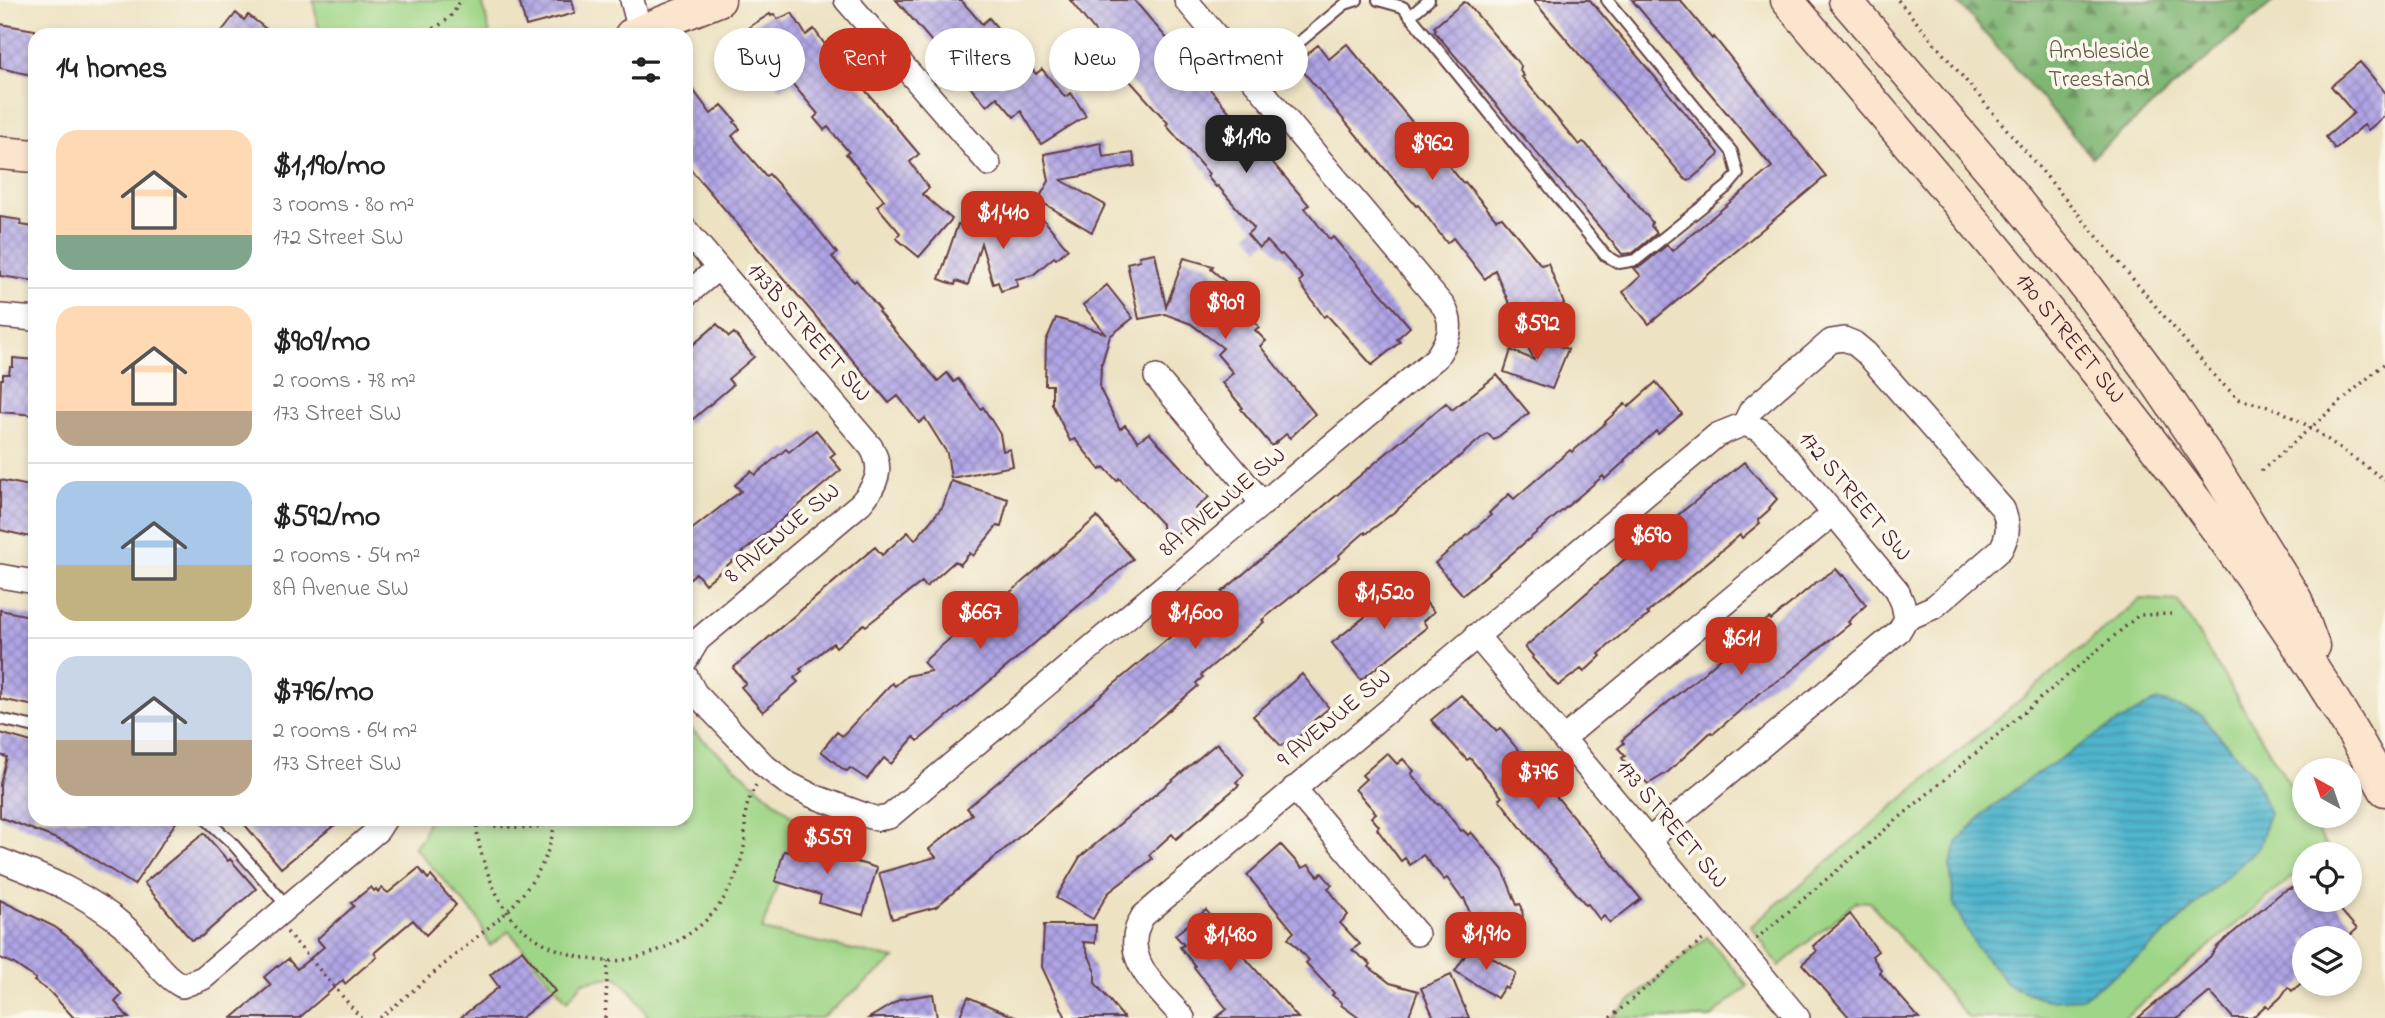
<!DOCTYPE html>
<html lang="en">
<head>
<meta charset="utf-8">
<style>
	body { margin:0; font-family:"Indie Flower",sans-serif; background:#f2f2f2; color:#222; height:100vh; display:flex; flex-direction:column; font-size:26px; white-space:nowrap }
	* { box-sizing:border-box; margin:0 }
	p { font-size:23px; color:#767676 }
	.icon { flex:none; width:38px; height:38px; fill:none; stroke:currentColor; stroke-width:2; stroke-linecap:round; stroke-linejoin:round }
	.map { position:relative; flex:1; overflow:hidden }
	.drawer { position:absolute; left:28px; top:28px; width:665px; height:798px; display:flex; flex-direction:column; background:#fff; border-radius:21px; box-shadow:0 4px 10px #0003 }
	.drawer>* { flex:none }
	.hud { position:absolute; left:714px; top:28px; width:665px; height:63px; display:flex; gap:14px }
	.needle { width:46px; rotate:320deg }
	.tools { position:absolute; left:2292px; top:758px; display:grid; gap:14px }
	.tools a { display:grid; place-items:center; width:70px; height:70px; border-radius:50%; background:#fff; box-shadow:0 4px 10px #0003; font-size:35px }
	.price { position:absolute; translate:-50% -60px; padding:0 16px; border-radius:14px; background:#c8321e; color:#fff; font-size:23px; line-height:46px; filter:drop-shadow(0 2px 4px #0008) }
	.price::after { content:''; position:absolute; left:50%; top:42px; width:21px; height:16px; margin-left:-10px; background:inherit; clip-path:polygon(0 0,100% 0,50% 100%) }
	.price.on { background:#222; color:#fff }
	ul { padding:0; list-style:none }
	li { display:flex; align-items:center; gap:21px; height:175px; padding:0 28px }
	li+li { border-top:2px solid #e0e0e0 }
	li span { display:grid; place-items:center; flex:none; width:196px; height:140px; border-radius:21px; color:#555 }
	li>.icon { margin-inline-start:auto }
	span .icon { width:84px; height:84px; fill:#fffc; stroke-width:1 }
	li b { font-size:30px }
	h2 { display:flex; justify-content:space-between; align-items:center; height:84px; padding:0 28px; font-size:30px }
	.pill { padding:0 24px; border-radius:32px; background:#fff; box-shadow:0 4px 10px #0003; font-size:24px; line-height:63px }
	.pill.on { background:#c8321e; color:#fff }
	.map>svg:first-child { display:block }
	.green { fill:#9fd586; stroke:#747a58; stroke-width:2 }
	.forest { fill:url(#forest-firs); stroke:#646a4f; stroke-width:2 }
	.water { fill:url(#water-rules); stroke:#4c6a7c; stroke-width:2 }
	.building { fill:url(#building-cross-hatch) }
	.lines { fill:none; stroke-linecap:round; stroke-linejoin:round }
	.lane-casing { stroke:#623c42; stroke-width:14 }
	.street-casing { stroke:#623c42; stroke-width:26 }
	.secondary-casing { stroke:#623c42; stroke-width:35 }
	.path { stroke:#623c42; stroke-width:3.5; stroke-dasharray:2 5; stroke-linecap:butt }
	.lane { stroke:#fff; stroke-width:10 }
	.street { stroke:#fff; stroke-width:23 }
	.secondary { stroke:#fce5cf; stroke-width:32 }
	.labels { text-anchor:middle; dominant-baseline:central; stroke-width:7; stroke-linejoin:round; paint-order:stroke }
	.park-label { font-size:24px; fill:#645646; stroke:#fbf7ec }
	.street-label { font-size:24px; fill:#4a1f2b; stroke:#fbf7ec }
</style>
</head>
<body>
<div class="map">
<svg width="2385" height="1018" viewBox="0 0 2385 1018">
	<defs>
		<pattern id="forest-firs" width="22" height="20" patternUnits="userSpaceOnUse" patternTransform="scale(1.75)"><rect width="22" height="20" fill="#7fb673"/><path d="M5 1l3.5 6h-7zM16 11l3.5 6h-7z" fill="#6a935f"/></pattern>
		<pattern id="water-rules" width="6" height="5" patternUnits="userSpaceOnUse" patternTransform="scale(1.75)"><rect width="6" height="5" fill="#4fb5cd"/><path d="M0 2.5h6" fill="none" stroke="#4493a7"/></pattern>
		<pattern id="building-cross-hatch" width="8" height="8" patternUnits="userSpaceOnUse" patternTransform="scale(1.75)"><rect width="8" height="8" fill="#afa4e5"/><path d="M0 0l8 8M0 8l8-8" fill="none" stroke="#9085ba"/></pattern>
	</defs>
	<rect width="100%" height="100%" fill="#fbf7ec"/>
	<filter id="ink" filterUnits="userSpaceOnUse"><feTurbulence type="fractalNoise" baseFrequency=".0143" numOctaves="2"/><feDisplacementMap in="SourceGraphic" scale="14" xChannelSelector="R" yChannelSelector="G"/><feConvolveMatrix kernelMatrix="1 2 1 2 8 2 1 2 1" color-interpolation-filters="sRGB"/></filter>
	<filter id="wash" filterUnits="userSpaceOnUse"><feTurbulence type="fractalNoise" baseFrequency=".00686" numOctaves="4" result="noise"/><feDisplacementMap in="SourceGraphic" scale="28" xChannelSelector="R" yChannelSelector="G"/><feGaussianBlur stdDeviation="1.57" result="paint"/><feColorMatrix in="noise" values="0 0 0 0 0 0 0 0 0 0 0 0 0 0 0 0 0 1.4 0 .05"/><feComposite in="paint" operator="in"/></filter>
	<g filter="url(#wash)">
		<rect width="100%" height="100%" fill="#ede2c2"/>
		<path class="green" d="M313,0H482L490,35H320Z
			M2140,599L2178,601L2305,810V816H2308L2327,847L2319,854H2305V866L2124,1018H1968L1870,902L1857,901L1779,966L1751,926Z
			M686,725L798,821L762,930L895,959L821,1018H649L633,993L616,976L583,982L567,1001L509,931L490,946L477,917L414,847L423,836L428,819H686Z
			M1707,937L1748,986L1710,1018H1610Z"/>
		<path class="forest" d="M1956,0H2275L2092,157Z"/>
		<path class="water" d="M2158,700L2200,714L2253,774L2269,813L2259,847L2143,954L2082,998L2047,1000L2010,986L1976,947L1954,905L1950,865L1957,843L1983,814L2030,778L2101,732Z"/>
		<g id="blocks">
			<path class="building" d="M519,0H572L575,13L526,26Z
				M896,0H961L982,24L989,18L1036,74L1042,69L1065,97L1071,93L1086,116L1041,144L1021,111L1014,117L997,97L987,106Z
				M1070,0H1134L1309,205L1305,208L1330,240L1333,237L1410,327L1397,339L1400,342L1372,365L1327,315L1324,317L1299,282L1303,278L1282,254L1280,255L1267,241L1259,248L1247,234L1254,228L1218,186L1216,187L1207,176L1209,174L1166,125L1168,123L1111,60L1115,57Z
				M1533,0H1590L1719,153L1718,156L1689,181L1685,179Z
				M1632,0H1680L1712,39L1714,37L1826,176L1649,324L1623,292L1641,276L1634,268L1641,266L1667,245L1672,251L1772,167Z
				M1464,2L1467,3L1521,66L1520,71L1524,76L1522,77L1579,145L1583,142L1586,144L1652,222L1651,226L1657,233L1633,253L1622,254L1434,31L1436,29L1434,27Z
				M236,13L244,20L248,15L274,35H219Z
				M792,13L806,35L814,29L837,62L839,59L919,154L910,162L929,188L922,194L952,219L919,257L896,238L900,233L877,206L884,200L846,154L849,152L828,127L824,130L814,118L818,114L791,82L780,89L750,43L757,39L749,27L770,14L771,16L774,14L778,19Z
				M0,24L35,30V76L0,68Z
				M1347,44L1463,183L1465,182L1496,219L1502,217L1541,265L1548,263L1564,304L1518,325L1495,270L1485,279L1453,238L1447,243L1418,205L1416,206L1296,63L1318,45L1329,59Z
				M2360,62L2385,92V116L2368,130L2364,125L2335,149L2326,137L2354,113L2331,86Z
				M686,80L711,114L722,105L736,121L734,122L740,129L732,136L766,176L769,174L814,224L837,253L832,257L854,282L856,280L880,310L878,312L938,381L947,373L954,382L958,379L981,409L983,407L1000,434L1003,451L1010,449L1013,466L951,478L947,453L925,418L919,423L898,396L889,403L739,226L686,164Z
				M1101,143L1103,157L1133,153L1135,166L1061,180L1105,205L1092,232L1038,200L1049,181L1044,154Z
				M1034,208L1068,249L1056,259L1054,257L1033,275L1016,279L1018,286L1001,291L998,282L993,284L981,243L968,285L956,281L955,285L939,279L958,224L985,233L1014,225Z
				M0,217L21,220L20,225L35,227V281L0,276Z
				M1155,253L1166,307L1184,258L1213,266L1211,269L1248,301L1243,307L1259,327L1255,330L1266,341L1260,346L1315,414L1290,438L1286,434L1272,446L1241,409L1243,408L1222,383L1233,373L1217,354L1223,348L1191,324L1165,314L1139,319L1127,263L1140,260L1139,256Z
				M1107,285L1133,318L1110,336L1101,366L1100,389L1120,429L1125,425L1138,441L1149,433L1209,497L1195,509L1200,514L1174,537L1170,533H1162V524L1119,478L1117,481L1104,467L1100,470L1075,439L1070,441L1052,404V385H1045L1046,341L1056,318L1105,333L1083,305Z
				M717,324L729,337L734,333L754,357L728,379L733,385L686,425V351Z
				M1521,332L1568,349L1552,389L1504,372L1511,350L1534,360Z
				M13,358L35,360V415L0,412L1,379H3V374H9L10,367H13Z
				M1497,375L1529,413L1494,440L1487,433L1398,509L1366,534L1365,532L1339,555L1340,558L1262,620L1264,622L1201,675L1203,677L1196,683L1198,686L936,907L892,919L879,873L936,857L929,849L972,814L967,808L1196,615L1200,619L1226,597L1222,592L1446,403L1452,410Z
				M1656,382L1682,414L1658,434L1656,431L1624,460L1625,461L1605,479L1603,476L1463,595L1435,563L1491,515L1489,513L1509,494L1514,499L1570,450L1572,452L1606,423L1605,422L1625,404L1628,407Z
				M816,430L835,453L830,457L841,470L705,584L696,573L686,582V534L741,491L735,485L751,471L755,475L786,449L789,452Z
				M1744,462L1777,499L1769,508L1770,509L1758,520L1760,523L1742,538L1740,535L1647,613L1649,615L1622,634L1599,654L1601,656L1584,672L1581,669L1558,686L1532,658L1533,656L1525,647L1643,543Z
				M0,480L35,487V538L0,530Z
				M951,481L1008,499L1001,527L997,526L973,556L970,553L960,565L955,561L926,587L922,582L866,626L864,624L836,647L833,643L800,669L802,671L794,678L798,682L763,712L741,687L746,683L733,668L875,547L882,555L908,532L915,540L943,506Z
				M1097,517L1133,559L1015,660L918,741L914,737L891,764L884,758L867,779L850,768L847,771L844,770L821,751L837,732L842,736L892,683L895,686L907,676L931,671L923,662L993,601L995,603L1013,590Z
				M1836,569L1842,576L1843,575L1866,605L1848,622L1850,624L1782,678L1765,689L1713,734L1711,732L1668,772L1648,784L1644,780L1641,782L1622,758L1625,756L1618,748L1624,743L1622,740L1705,672L1734,646L1769,618L1771,620L1815,583Z
				M1409,582L1434,612L1423,621L1427,627L1361,680L1332,643Z
				M0,610L35,617V706L0,699Z
				M1302,674L1329,708L1302,730L1304,732L1289,745L1286,742L1281,746L1253,716Z
				M1461,695L1497,731L1500,728L1641,899L1610,923L1604,916L1600,920L1588,904L1586,905L1526,834L1499,799L1502,797L1470,758L1467,760L1431,720Z
				M0,733L35,743V819H178L134,885L72,845L0,817V784L7,757L0,755Z
				M1217,743L1244,775L1236,782L1239,785L1176,839L1172,834L1149,855L1152,859L1108,893L1093,919L1056,898L1080,857Z
				M1387,753L1397,764L1403,759L1414,771L1411,774L1438,805L1440,804L1461,831L1463,830L1468,835L1471,832L1503,870L1517,905L1520,904L1522,907L1524,936L1481,942L1464,898L1462,899L1447,878L1444,880L1423,855L1410,865L1405,858L1401,861L1377,829L1379,826L1371,817L1376,813L1355,789L1366,779L1362,775Z
				M240,819H342L281,868Z
				M204,833L228,861L230,859L256,889L202,936L191,940L144,883Z
				M798,836L830,846L827,853L877,868L863,915L819,903L821,895L775,881L784,851L789,852Z
				M1281,845L1302,868L1309,865L1318,876L1322,873L1332,885L1328,888L1348,915L1340,923L1360,944L1352,950L1371,964L1369,967L1390,983L1418,991L1408,1018H1359L1341,1005L1342,1003L1332,995L1334,993L1306,963L1309,960L1288,938L1294,932L1247,875Z
				M419,868L428,879L431,876L456,905L426,935L413,920L374,953L377,957L362,969L345,984L343,980L299,1018H232L271,985L264,977L277,966L278,967L288,959L297,969L324,947L317,939L354,906L351,903L371,887L374,891L376,889L378,892L382,888L388,893Z
				M2305,877V900H2332L2357,929L2347,938H2305V980L2292,991L2288,987L2281,997L2269,1008L2266,1005L2252,1018H2233L2210,992L2179,1018H2138L2211,956L2217,947L2229,936L2281,893L2290,888L2291,889Z
				M0,900L55,927L82,948L122,995L115,1002L129,1018H74L49,991L34,981L36,979L14,964L0,958Z
				M1206,910L1234,945L1298,1018H1216L1227,1009L1194,967L1195,966L1180,947L1184,945L1175,935Z
				M1850,914L1878,951L1872,956L1881,970L1879,972L1919,1018H1850L1802,964L1817,951L1813,946Z
				M1044,925H1096L1095,943L1083,942L1095,970V983L1124,1018H1066L1042,967Z
				M1472,945L1515,972L1516,974L1507,989L1504,987L1497,998L1455,971Z
				M522,950L555,991L521,1018H460L499,987L490,975Z
				M1451,975L1469,1018H1434L1421,988Z
				M933,994L937,1018H869L901,999Z
				M968,997L1017,1018H959Z"/>
		</g>
	</g>
	<g filter="url(#ink)">
		<use href="#blocks" fill-opacity="0" stroke="#623c42" stroke-width="2"/>
		<g class="lines">
			<g class="lane-casing">
				<path id="lane" d="M1378,0L1403,7L1605,255L1619,263L1636,260L1728,186L1738,174L1732,152L1607,0
					M1410,16L1429,0
					M1254,80L1345,4L1357,0
					M0,719L35,727
					M206,819L232,843L287,906"/>
			</g>
			<g class="street-casing">
				<path id="street" d="M632,0L640,31
					M846,0L989,164
					M686,230L871,447C884,469 877,484 861,503L698,640L686,660
					M686,295L718,268
					M0,316L35,319
					M1156,377L1263,504
					M1744,424L1751,410L1831,341L1844,339L1854,343L1866,353L2003,509C2009,525 2009,534 2001,549L1934,607L1906,619
					M1744,424L1760,430L1775,443L1897,590L1903,604L1906,619
					M0,576L35,582
					M1476,635L1798,1018
					M686,676L695,693L765,766L787,783L813,796L865,815L877,819L889,817L1436,358C1448,340 1455,327 1444,307L1186,0
					M1564,738L1834,513
					M1294,788L1417,934
					M1649,840L1899,631L1906,619
					M0,860C44,877 89,895 125,927C145,945 158,973 182,986L203,978L378,830L385,819
					M1183,1018C1158,988 1117,957 1143,916L1717,435L1744,424"/>
			</g>
			<g class="secondary-casing">
				<g id="secondary">
					<path id="s1" d="M1787,0C1921,159 2057,316 2182,482C2256,581 2327,681 2385,790"/>
					<path d="M1845,0L1996,176L2080,279L2151,374L2212,464L2296,600L2313,646"/>
					<path d="M631,35L719,0"/>
					<path d="M0,153L35,156"/>
				</g>
			</g>
			<path class="path" d="M1898,0L2217,379L2239,399L2279,410L2310,427L2385,480
				M421,35C438,26 454,20 459,0
				M2261,471L2385,363
				M477,819C476,837 481,854 487,871C494,890 504,912 519,926C541,946 578,960 607,961C643,962 689,940 712,914C728,896 740,871 744,847C746,835 744,822 746,810C748,801 752,792 756,785
				M538,819L552,822
				M404,821L477,822L492,826L531,828L554,823
				M287,932L361,1018
				M1756,939L2139,615L2171,614
				M380,1018L507,912C534,882 550,860 555,819
				M605,1018L608,961
				M1610,1018L1705,938"/>
			<use href="#lane" class="lane"/>
			<use href="#street" class="street"/>
			<use href="#secondary" class="secondary"/>
		</g>
	</g>
	<g class="labels">
		<g class="park-label">
			<text x="2099" y="52">Ambleside<tspan x="2099" dy="28">Treestand</tspan></text>
		</g>
		<g class="street-label">
			<text transform="translate(808 333) rotate(49)">173B STREET SW</text>
			<text stroke="none"><textPath href="#s1" startOffset="441">170 STREET SW</textPath></text>
			<text transform="translate(1854 497) rotate(50)">172 STREET SW</text>
			<text transform="translate(1223 503) rotate(-40)">8A AVENUE SW</text>
			<text transform="translate(783 534) rotate(-40)">8 AVENUE SW</text>
			<text transform="translate(1335 719) rotate(-40)">9 AVENUE SW</text>
			<text transform="translate(1671 825) rotate(50)">173 STREET SW</text>
		</g>
	</g>
</svg>
<div class="tools">
<a><svg class="needle" viewBox="-14 -14 28 28"><path d="M0-13l5 13h-10z" fill="#e53935"/><path d="M0 13l5-13h-10z" fill="#767676"/></svg></a>
<a><svg class="icon" aria-label="locate" viewBox="0 0 24 24"><circle cx="12" cy="12" r="6"/><path d="M12 2v4M12 18v4M2 12h4M18 12h4"/></svg></a>
<a><svg class="icon" aria-label="layers" viewBox="0 0 24 24"><path d="M12 4l9 5-9 5-9-5zM3 14l9 5 9-5"/></svg></a>
</div>
<b class="price on" style="left:1246px;top:175px">$1,190</b>
<b class="price" style="left:1432px;top:182px">$962</b>
<b class="price" style="left:1003px;top:251px">$1,410</b>
<b class="price" style="left:1225px;top:341px">$909</b>
<b class="price" style="left:1537px;top:362px">$592</b>
<b class="price" style="left:1651px;top:574px">$690</b>
<b class="price" style="left:1384px;top:631px">$1,520</b>
<b class="price" style="left:980px;top:651px">$667</b>
<b class="price" style="left:1195px;top:651px">$1,600</b>
<b class="price" style="left:1741px;top:677px">$611</b>
<b class="price" style="left:1538px;top:811px">$796</b>
<b class="price" style="left:827px;top:876px">$559</b>
<b class="price" style="left:1486px;top:972px">$1,910</b>
<b class="price" style="left:1230px;top:973px">$1,480</b>
<div class="hud">
<a class="pill">Buy</a>
<a class="pill on">Rent</a>
<a class="pill">Filters</a>
<a class="pill">New</a>
<a class="pill">Apartment</a>
</div>
<section class="drawer">
<h2>14 homes<svg class="icon" aria-label="filters" viewBox="0 0 24 24"><path d="M4 7h16M4 17h16"/><circle cx="9" cy="7" r="2"/><circle cx="15" cy="17" r="2"/></svg></h2>
<ul>
<li><span style="background:linear-gradient(#ffd9b3 75%,#7fa58c 0)"><svg class="icon" aria-label="home" viewBox="0 0 24 24"><path d="M3 11l9-7 9 7M6 9v11h12V9"/></svg></span><div><b>$1,190/mo</b><p>3 rooms · 80 m²</p><p>172 Street SW</p></div></li>
<li><span style="background:linear-gradient(#ffd9b3 75%,#b9a48a 0)"><svg class="icon" aria-label="home" viewBox="0 0 24 24"><path d="M3 11l9-7 9 7M6 9v11h12V9"/></svg></span><div><b>$909/mo</b><p>2 rooms · 78 m²</p><p>173 Street SW</p></div></li>
<li><span style="background:linear-gradient(#a9c7e8 60%,#c2b280 0)"><svg class="icon" aria-label="home" viewBox="0 0 24 24"><path d="M3 11l9-7 9 7M6 9v11h12V9"/></svg></span><div><b>$592/mo</b><p>2 rooms · 54 m²</p><p>8A Avenue SW</p></div></li>
<li><span style="background:linear-gradient(#c9d6e8 60%,#b9a48a 0)"><svg class="icon" aria-label="home" viewBox="0 0 24 24"><path d="M3 11l9-7 9 7M6 9v11h12V9"/></svg></span><div><b>$796/mo</b><p>2 rooms · 64 m²</p><p>173 Street SW</p></div></li>
</ul>
</section>
</div>
</body>
</html>
